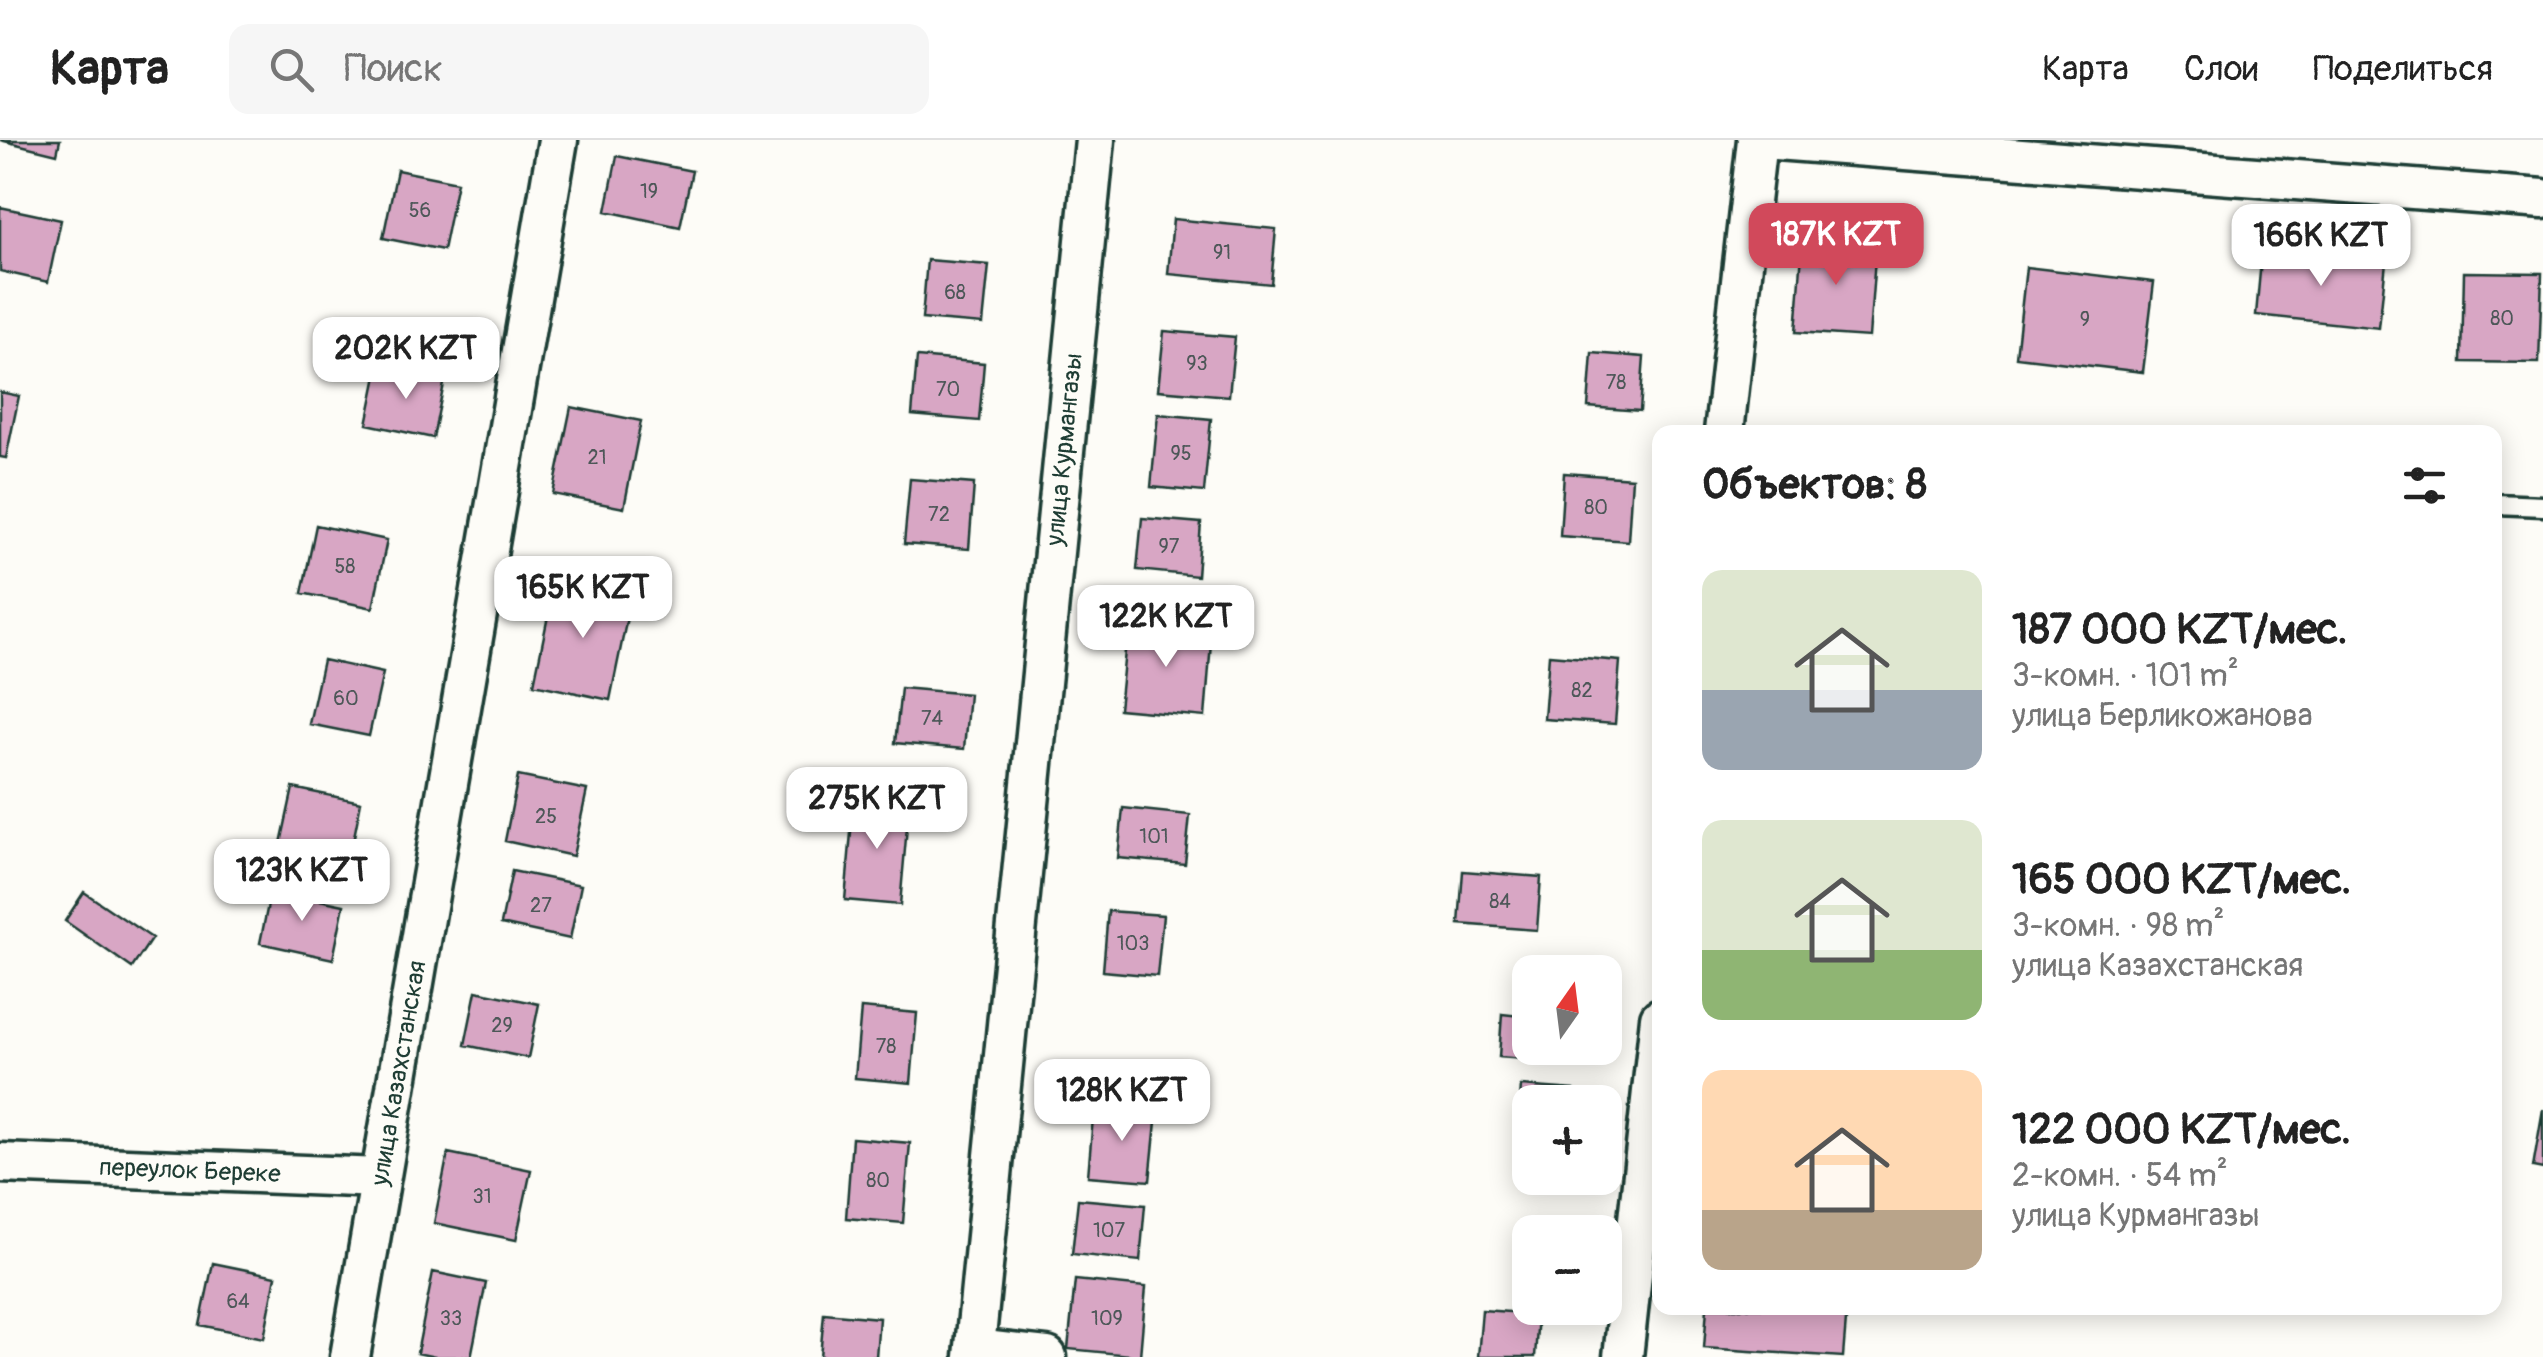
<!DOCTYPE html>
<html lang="ru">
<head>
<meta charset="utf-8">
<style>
	body { margin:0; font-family:Pangolin,sans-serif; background:#f6f6f6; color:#222; height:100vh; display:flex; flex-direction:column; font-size:38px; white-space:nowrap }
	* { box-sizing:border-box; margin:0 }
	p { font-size:32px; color:#767676 }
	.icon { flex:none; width:55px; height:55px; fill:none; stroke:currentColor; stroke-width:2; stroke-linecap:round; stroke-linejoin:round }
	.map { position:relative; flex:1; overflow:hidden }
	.drawer { position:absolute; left:1652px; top:285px; width:850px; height:890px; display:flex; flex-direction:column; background:#fff; border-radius:20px; box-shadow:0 5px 25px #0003 }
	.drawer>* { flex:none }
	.needle { width:65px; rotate:14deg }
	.tools { position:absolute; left:1512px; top:815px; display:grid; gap:20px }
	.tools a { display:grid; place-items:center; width:110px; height:110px; border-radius:20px; background:#fff; box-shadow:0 5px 25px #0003; font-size:50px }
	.price { position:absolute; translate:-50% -85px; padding:0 22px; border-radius:20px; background:#fff; color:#222; font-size:32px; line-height:65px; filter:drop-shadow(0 2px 5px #0008) }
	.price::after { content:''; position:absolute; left:50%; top:60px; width:30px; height:22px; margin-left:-15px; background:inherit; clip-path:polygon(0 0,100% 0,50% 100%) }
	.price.current { background:#d1495b; color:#fff }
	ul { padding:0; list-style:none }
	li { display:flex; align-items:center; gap:30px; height:250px; padding:0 50px }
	li span { display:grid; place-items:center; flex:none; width:280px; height:200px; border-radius:20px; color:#555 }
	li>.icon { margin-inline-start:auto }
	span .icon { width:120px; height:120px; fill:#fffc; stroke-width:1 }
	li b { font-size:42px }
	h2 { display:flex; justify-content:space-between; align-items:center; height:120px; padding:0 50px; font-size:42px }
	header { display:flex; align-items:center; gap:60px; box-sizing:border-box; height:140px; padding:0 50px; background:#fff; border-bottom:2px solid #e0e0e0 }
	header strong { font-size:48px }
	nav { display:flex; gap:55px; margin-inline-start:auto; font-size:35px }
	.search { width:700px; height:90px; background:#f6f6f6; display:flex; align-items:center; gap:25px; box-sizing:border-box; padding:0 35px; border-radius:20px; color:#767676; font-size:38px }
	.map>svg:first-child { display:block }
	.building { fill:#d8a6c4; stroke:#1f3d34; stroke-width:2.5 }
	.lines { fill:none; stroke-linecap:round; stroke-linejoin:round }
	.service-casing { stroke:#1f3d34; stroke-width:25 }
	.minor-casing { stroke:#1f3d34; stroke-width:45 }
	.service { stroke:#fdfcf7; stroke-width:18 }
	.minor { stroke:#fdfcf7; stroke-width:38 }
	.labels { text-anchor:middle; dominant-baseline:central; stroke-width:10; stroke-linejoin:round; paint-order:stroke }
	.number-label { font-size:20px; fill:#4d5758 }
	.street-label { font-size:25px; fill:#1f3d34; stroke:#fdfcf7 }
</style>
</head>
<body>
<header>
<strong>Карта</strong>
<div class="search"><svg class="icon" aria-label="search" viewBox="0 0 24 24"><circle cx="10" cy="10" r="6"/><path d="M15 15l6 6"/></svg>Поиск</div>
<nav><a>Карта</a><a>Слои</a><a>Поделиться</a></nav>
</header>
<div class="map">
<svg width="2543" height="1217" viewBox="0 0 2543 1217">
	<rect width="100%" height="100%" fill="#fdfcf7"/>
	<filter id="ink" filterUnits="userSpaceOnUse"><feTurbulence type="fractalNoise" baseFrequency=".01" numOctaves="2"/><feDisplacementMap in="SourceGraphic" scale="20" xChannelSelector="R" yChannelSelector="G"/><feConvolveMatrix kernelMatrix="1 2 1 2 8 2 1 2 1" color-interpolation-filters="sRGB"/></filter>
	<g filter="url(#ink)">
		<path class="building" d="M0,0H60L57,14Z
			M617,16L692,31L680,87L606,71Z
			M397,30L457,42L443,110L383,98Z
			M0,67L61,80L48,142L0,131Z
			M1173,79L1276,89L1271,144L1168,134Z
			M1803,99L1876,105L1869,197L1796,192Z
			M2262,110L2386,122L2379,188L2256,175Z
			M927,120L989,125L983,184L922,179Z
			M2026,127L2154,142L2143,232L2016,217Z
			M2464,132L2542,133L2539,223L2462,222Z
			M1164,191L1235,197L1229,256L1158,250Z
			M1592,213L1644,217L1640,271L1588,267Z
			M917,217L984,223L979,281L912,275Z
			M379,226L445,239L433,298L367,284Z
			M0,252L19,256L6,318L0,317Z
			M571,267L641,281L624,368L553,354Z
			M1158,274L1211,279L1204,352L1151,347Z
			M1564,333L1632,338L1628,401L1560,396Z
			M910,339L974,344L969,409L904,404Z
			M1142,378L1201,383L1197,436L1137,430Z
			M316,385L387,400L373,468L302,453Z
			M555,442L631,458L610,560L534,544Z
			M1128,482L1212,490L1205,577L1119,569Z
			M1549,515L1620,521L1615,584L1544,579Z
			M323,520L383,533L369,596L309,584Z
			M901,548L969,554L964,609L895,603Z
			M518,636L587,650L573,716L505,701Z
			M293,648L361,662L349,722L280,708Z
			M854,659L909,664L900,765L845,760Z
			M1123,668L1190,675L1185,724L1118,718Z
			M512,731L581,745L570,799L501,784Z
			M1463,731L1541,737L1537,790L1459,784Z
			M271,750L344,765L333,819L260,803Z
			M84,752L152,798L132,828L65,781Z
			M1108,771L1163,775L1157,836L1103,831Z
			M476,851L539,864L528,918L465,905Z
			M861,868L917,873L911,943L855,938Z
			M1502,874L1530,877V908H1575L1574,923L1499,917Z
			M1521,946L1574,950L1573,962H1530V1003L1517,1002Z
			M1094,966L1157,972L1150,1041L1088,1036Z
			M2543,969V1029L2533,1027Z
			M852,998L910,1003L903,1083L846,1078Z
			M448,1013L531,1030L516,1100L434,1083Z
			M1078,1059L1145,1065L1140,1121L1072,1114Z
			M213,1123L276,1136L264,1198L200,1185Z
			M433,1132L486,1143L471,1217H435L417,1213Z
			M1075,1140L1146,1147L1140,1216L1068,1209Z
			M1707,1168H1847L1843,1217L1704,1208Z
			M1482,1170L1538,1174L1535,1217H1478Z
			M824,1173L879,1178L876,1217H820Z"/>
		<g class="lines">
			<g class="service-casing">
				<path id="service" d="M2495,364L2543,366"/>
			</g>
			<g class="minor-casing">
				<g id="minor">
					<path d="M1776,0L2543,59"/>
					<path d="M1724,292L1757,0"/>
					<path id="s1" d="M0,1023L380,1038"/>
					<path d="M975,1209L1047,1217"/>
					<path id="s2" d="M350,1217L558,0"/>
					<path id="s3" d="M974,1217L1095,0"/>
					<path d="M1623,1217L1660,878"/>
				</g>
			</g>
			<use href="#service" class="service"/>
			<use href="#minor" class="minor"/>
		</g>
	</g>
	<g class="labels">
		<g class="number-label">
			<text x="649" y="51">19</text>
			<text x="420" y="70">56</text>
			<text x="1222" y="112">91</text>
			<text x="955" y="152">68</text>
			<text x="2502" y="178">80</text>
			<text x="2085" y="179">9</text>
			<text x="1197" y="223">93</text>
			<text x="1616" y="242">78</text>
			<text x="948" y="249">70</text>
			<text x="1181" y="313">95</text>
			<text x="597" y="317">21</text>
			<text x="1596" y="367">80</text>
			<text x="939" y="374">72</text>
			<text x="1169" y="406">97</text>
			<text x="345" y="426">58</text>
			<text x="1582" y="550">82</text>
			<text x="346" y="558">60</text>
			<text x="932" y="578">74</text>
			<text x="546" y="676">25</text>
			<text x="1154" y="696">101</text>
			<text x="1500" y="761">84</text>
			<text x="541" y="765">27</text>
			<text x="1133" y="803">103</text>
			<text x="502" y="885">29</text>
			<text x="886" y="906">78</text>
			<text x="878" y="1040">80</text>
			<text x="482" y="1056">31</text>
			<text x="1109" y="1090">107</text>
			<text x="238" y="1161">64</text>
			<text x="451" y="1178">33</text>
			<text x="1107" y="1178">109</text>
		</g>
		<g class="street-label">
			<text stroke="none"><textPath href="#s3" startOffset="912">улица Курмангазы</textPath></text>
			<text stroke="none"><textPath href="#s2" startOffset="288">улица Казахстанская</textPath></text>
			<text stroke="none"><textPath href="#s1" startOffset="190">переулок Береке</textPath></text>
		</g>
	</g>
</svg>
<div class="tools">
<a><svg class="needle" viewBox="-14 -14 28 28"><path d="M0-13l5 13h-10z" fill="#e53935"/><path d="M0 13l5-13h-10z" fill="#767676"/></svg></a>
<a>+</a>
<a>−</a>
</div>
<b class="price current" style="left:1836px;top:148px">187K KZT</b>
<b class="price" style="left:2321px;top:149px">166K KZT</b>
<b class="price" style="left:406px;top:262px">202K KZT</b>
<b class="price" style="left:583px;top:501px">165K KZT</b>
<b class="price" style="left:1166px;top:530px">122K KZT</b>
<b class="price" style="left:877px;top:712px">275K KZT</b>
<b class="price" style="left:302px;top:784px">123K KZT</b>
<b class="price" style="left:1122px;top:1004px">128K KZT</b>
<section class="drawer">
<h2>Объектов: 8<svg class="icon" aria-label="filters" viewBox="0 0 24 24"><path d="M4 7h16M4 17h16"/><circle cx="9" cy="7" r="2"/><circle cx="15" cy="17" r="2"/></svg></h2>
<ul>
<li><span style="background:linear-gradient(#dfe7d0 60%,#9aa5b1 0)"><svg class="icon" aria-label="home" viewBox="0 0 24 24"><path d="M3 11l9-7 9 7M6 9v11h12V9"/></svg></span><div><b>187 000 KZT/мес.</b><p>3-комн. · 101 m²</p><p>улица Берликожанова</p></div></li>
<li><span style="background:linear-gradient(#dfe7d0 65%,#8fb573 0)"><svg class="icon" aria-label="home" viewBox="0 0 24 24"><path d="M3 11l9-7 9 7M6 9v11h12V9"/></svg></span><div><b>165 000 KZT/мес.</b><p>3-комн. · 98 m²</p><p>улица Казахстанская</p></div></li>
<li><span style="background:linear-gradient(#ffd9b3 70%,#b9a48a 0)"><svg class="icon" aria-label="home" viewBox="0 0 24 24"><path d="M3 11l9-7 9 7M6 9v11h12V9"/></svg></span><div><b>122 000 KZT/мес.</b><p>2-комн. · 54 m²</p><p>улица Курмангазы</p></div></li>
</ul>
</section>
</div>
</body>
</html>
